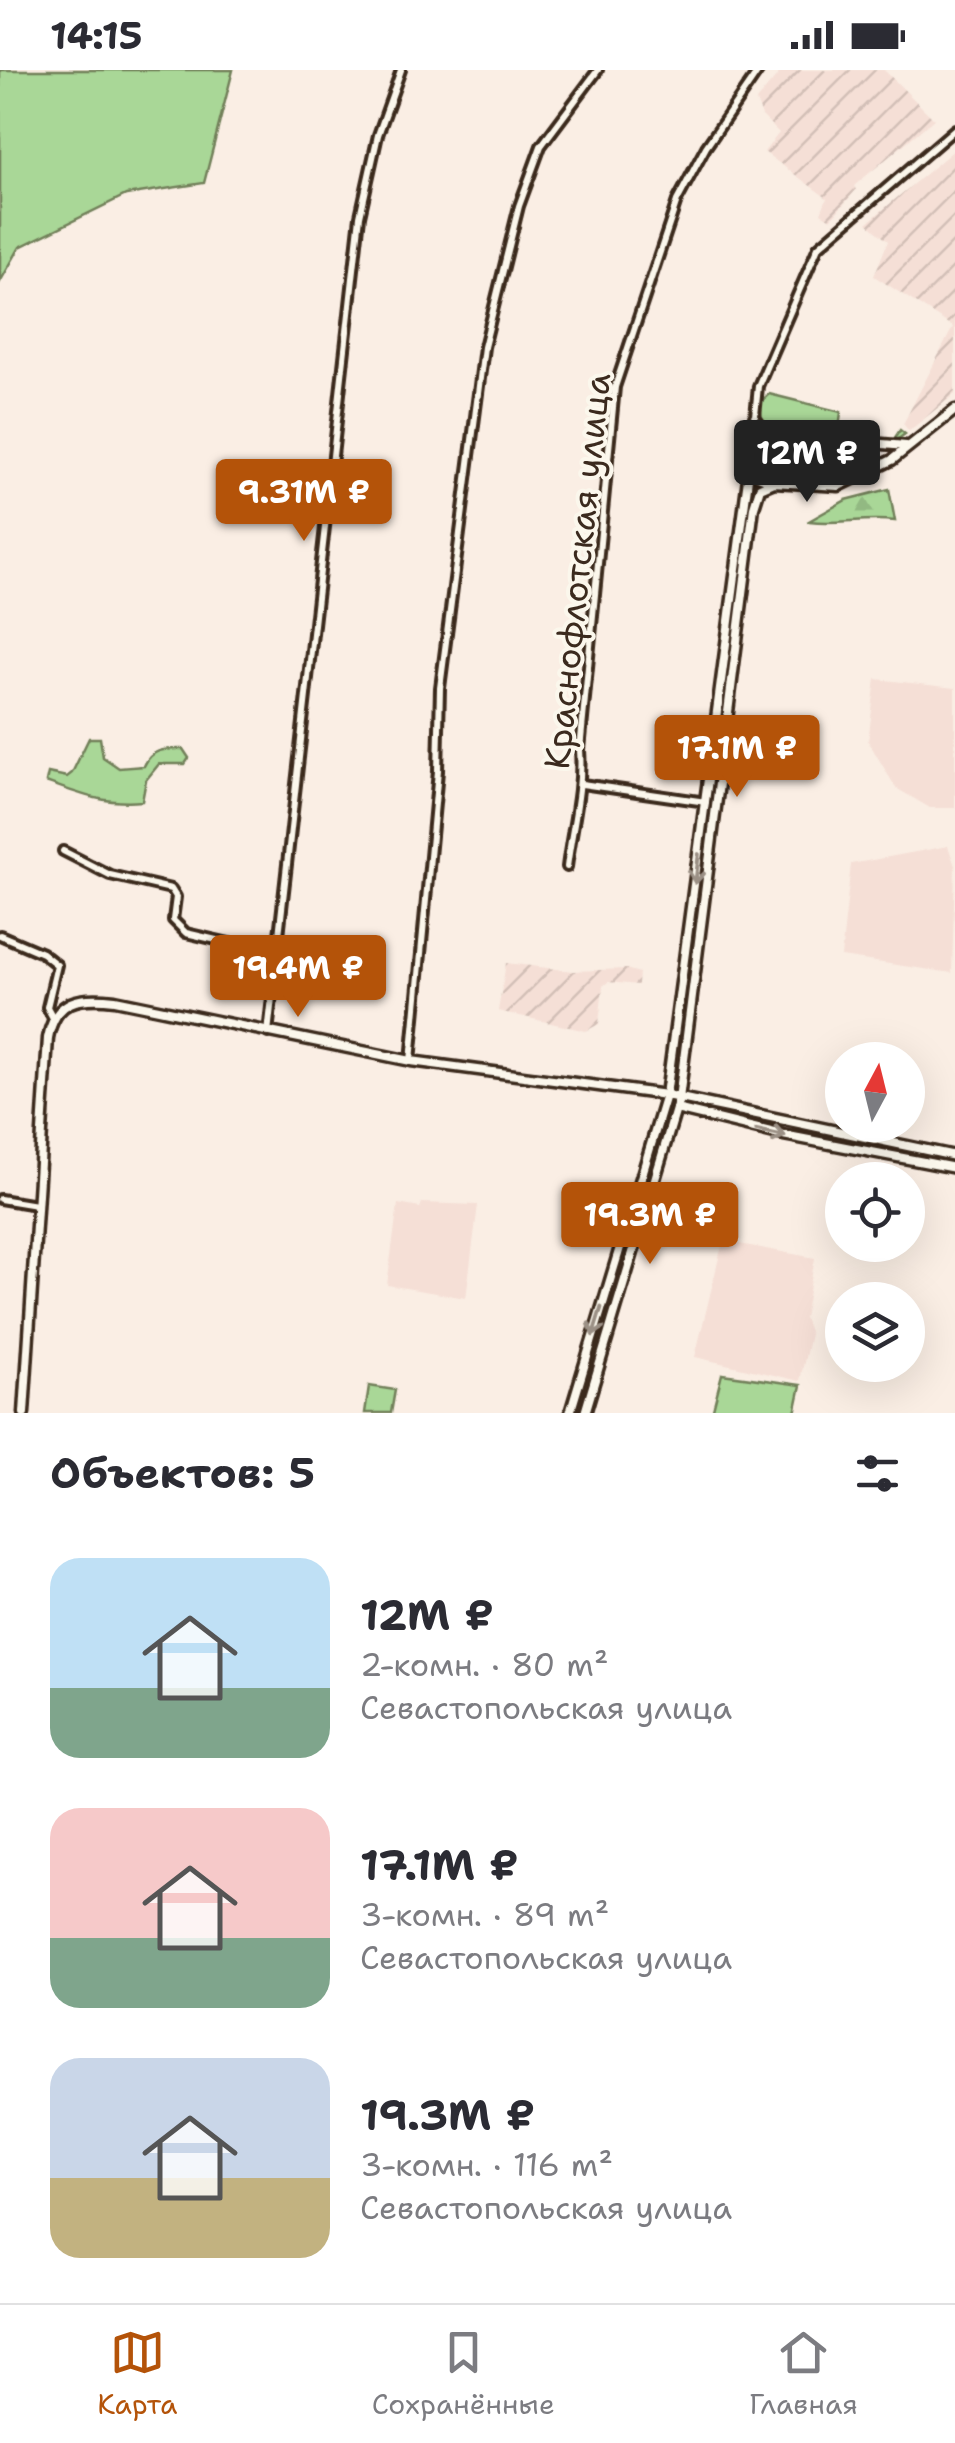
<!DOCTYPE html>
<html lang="ru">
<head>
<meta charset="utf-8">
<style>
	body { margin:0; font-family:"Shantell Sans",sans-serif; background:#f2f2f3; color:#2b2b33; height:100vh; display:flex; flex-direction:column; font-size:38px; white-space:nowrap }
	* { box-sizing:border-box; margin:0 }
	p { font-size:32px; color:#7c7c81 }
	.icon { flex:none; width:55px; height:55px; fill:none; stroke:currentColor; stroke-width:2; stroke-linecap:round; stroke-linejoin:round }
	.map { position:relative; height:1343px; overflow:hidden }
	.panel { display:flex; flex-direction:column; background:#fff; flex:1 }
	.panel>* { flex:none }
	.needle { width:65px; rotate:7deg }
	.fabs { position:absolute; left:825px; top:972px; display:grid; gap:20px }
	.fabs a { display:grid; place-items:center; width:100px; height:100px; border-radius:50%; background:#fff; box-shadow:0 10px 40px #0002; font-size:50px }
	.price { position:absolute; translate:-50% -85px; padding:0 22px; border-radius:10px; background:#b45309; color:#fff; font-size:32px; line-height:65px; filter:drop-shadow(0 2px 5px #0008) }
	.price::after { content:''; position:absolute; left:50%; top:60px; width:30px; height:22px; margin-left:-15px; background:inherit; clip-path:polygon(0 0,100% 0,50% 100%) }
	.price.current { background:#222; color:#fff }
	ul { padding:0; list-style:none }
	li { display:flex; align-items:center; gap:30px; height:250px; padding:0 50px }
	li span { display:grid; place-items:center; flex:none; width:280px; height:200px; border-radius:30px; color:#555 }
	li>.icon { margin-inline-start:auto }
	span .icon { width:120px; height:120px; fill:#fffc; stroke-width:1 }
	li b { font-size:42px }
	h2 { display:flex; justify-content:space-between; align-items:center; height:120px; padding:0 50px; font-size:42px }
	.status { display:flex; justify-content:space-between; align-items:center; height:70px; padding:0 50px; background:#fff; direction:ltr }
	.status svg { height:28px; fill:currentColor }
	.tabs { display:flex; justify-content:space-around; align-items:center; height:140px; border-top:2px solid #e1e1e2; background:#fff; font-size:28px; color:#7c7c81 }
	.tabs a { display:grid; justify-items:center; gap:5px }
	.tabs .current { color:#b45309 }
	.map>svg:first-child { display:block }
	.built { fill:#f5dfd6 }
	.industrial { fill:url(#industrial-furrows) }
	.green { fill:#a9d797; stroke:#72805a; stroke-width:2.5 }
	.forest { fill:url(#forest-firs); stroke:#72805a; stroke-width:2.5 }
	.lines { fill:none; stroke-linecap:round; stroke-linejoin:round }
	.minor-casing { stroke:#3b2a1e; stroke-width:14 }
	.tertiary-casing { stroke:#3b2a1e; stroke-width:15 }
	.secondary-casing { stroke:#3b2a1e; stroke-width:15 }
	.minor { stroke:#fbf7ec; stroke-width:6 }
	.tertiary { stroke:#fbf7ec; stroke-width:8 }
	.secondary { stroke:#fbf7ec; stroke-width:8 }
	.oneway { stroke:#9b9085 }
	.labels { text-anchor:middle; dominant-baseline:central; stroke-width:8; stroke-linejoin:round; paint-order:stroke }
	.street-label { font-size:35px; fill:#3b2a1e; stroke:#fbf7ec }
</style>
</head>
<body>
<div class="status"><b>14:15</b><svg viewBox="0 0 49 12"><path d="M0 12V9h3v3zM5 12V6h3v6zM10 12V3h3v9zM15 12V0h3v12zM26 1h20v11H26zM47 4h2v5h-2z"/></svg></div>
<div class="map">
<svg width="955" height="1343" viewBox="0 0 955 1343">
	<defs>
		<pattern id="industrial-furrows" width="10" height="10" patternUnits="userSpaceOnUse" patternTransform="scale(2.5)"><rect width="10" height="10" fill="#f5dfd6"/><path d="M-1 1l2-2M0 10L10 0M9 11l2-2" fill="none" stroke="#d3c0b7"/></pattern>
		<pattern id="forest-firs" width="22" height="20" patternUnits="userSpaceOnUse" patternTransform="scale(2.5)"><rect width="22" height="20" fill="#a9d797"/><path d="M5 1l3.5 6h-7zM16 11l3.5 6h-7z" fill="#92b982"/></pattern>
	</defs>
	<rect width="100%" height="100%" fill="#faeee4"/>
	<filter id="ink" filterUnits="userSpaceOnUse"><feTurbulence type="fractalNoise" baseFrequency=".01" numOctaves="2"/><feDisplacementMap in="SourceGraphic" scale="20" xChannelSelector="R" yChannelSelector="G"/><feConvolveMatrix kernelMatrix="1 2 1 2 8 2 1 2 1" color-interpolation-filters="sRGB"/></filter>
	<g filter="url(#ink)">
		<path class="built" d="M876,609L955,618V738H930L896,718L868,671Z
			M948,776L955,796L952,903L841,887L851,794Z
			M422,1133L478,1135L466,1228L387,1215L398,1134L420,1138Z
			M723,1171L815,1188L804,1248L810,1264L800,1311L695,1287Z"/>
		<path class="industrial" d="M782,0H884L934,49L854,116L856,120L831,149L821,143L827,128L764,82L779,63L762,46L756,31Z
			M955,79V324L909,361L903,354L953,257L874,206L888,171L867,153Z
			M506,893L573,901L626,899L639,903L638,915L608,912L603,916L599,954L586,961L498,941Z"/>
		<path class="green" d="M0,0H233L204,113L126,125L20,177L0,212Z
			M769,324L841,342L839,359L892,372L900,360L905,364L893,373L764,356L759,333Z
			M772,371L838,381L845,400L834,413L761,404L755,384Z
			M89,668H100L103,687L119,698L144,696C152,678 165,679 183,679L189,688L185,694H159L146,710L142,731C107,735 79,724 46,712L48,703L67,707L72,703Z
			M722,1304L801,1315L795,1343H712Z
			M369,1316L395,1320L391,1343H365Z"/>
		<path class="forest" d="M889,419L895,451C864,447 839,455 809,451L846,430Z"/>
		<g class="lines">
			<g class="minor-casing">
				<path id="minor" d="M754,347L769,365
					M752,376L758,316L818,177L955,59
					M582,714L706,732
					M63,781L110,805L171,819L176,827L173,850L186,863L277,884
					M567,797C572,757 583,719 580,680L615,317L677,131L706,77L759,0
					M0,865L42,883L57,895L47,937L53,948
					M268,963L360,146L378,65L401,0
					M411,991L438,701L440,618L484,277L519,136L541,76L598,0
					M0,1129L36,1135"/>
			</g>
			<g class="tertiary-casing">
				<path id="tertiary" d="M841,375L852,392L846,410
					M751,394L758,406L774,412L839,416L892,390L955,340
					M679,1029L754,437L760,418L774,412
					M24,1343L48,968C55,929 79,926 115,930L411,991L666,1025L752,378L761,368L777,365L906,376"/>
			</g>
			<g class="secondary-casing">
				<path id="secondary" d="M676,1039L783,1065L955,1098
					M570,1343L666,1025L955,1086
					M585,1343L679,1029"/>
			</g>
			<use href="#minor" class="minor"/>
			<use href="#tertiary" class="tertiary"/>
			<use href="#secondary" class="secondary"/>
		</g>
		<defs><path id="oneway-shaft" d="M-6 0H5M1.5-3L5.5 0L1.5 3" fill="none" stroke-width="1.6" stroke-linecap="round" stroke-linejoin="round" transform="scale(2.5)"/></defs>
		<g class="oneway">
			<use href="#oneway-shaft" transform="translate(697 799) rotate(97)"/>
			<use href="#oneway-shaft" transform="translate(771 1063) rotate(12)"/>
			<use href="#oneway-shaft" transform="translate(597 1252) rotate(107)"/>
		</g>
	</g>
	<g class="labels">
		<g class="street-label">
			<text transform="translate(577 501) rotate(-84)">Краснофлотская улица</text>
		</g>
	</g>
</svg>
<div class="fabs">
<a><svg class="needle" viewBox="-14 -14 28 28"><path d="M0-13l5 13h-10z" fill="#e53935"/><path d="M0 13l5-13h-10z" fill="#7c7c81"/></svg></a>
<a><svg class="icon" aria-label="locate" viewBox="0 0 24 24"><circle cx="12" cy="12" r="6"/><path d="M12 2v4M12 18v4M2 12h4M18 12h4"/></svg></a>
<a><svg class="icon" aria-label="layers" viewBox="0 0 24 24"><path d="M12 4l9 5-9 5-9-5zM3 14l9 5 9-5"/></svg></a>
</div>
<b class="price current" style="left:807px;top:435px">12M ₽</b>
<b class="price" style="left:304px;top:474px">9.31M ₽</b>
<b class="price" style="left:737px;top:730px">17.1M ₽</b>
<b class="price" style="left:298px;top:950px">19.4M ₽</b>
<b class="price" style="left:650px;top:1197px">19.3M ₽</b>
</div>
<section class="panel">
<h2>Объектов: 5<svg class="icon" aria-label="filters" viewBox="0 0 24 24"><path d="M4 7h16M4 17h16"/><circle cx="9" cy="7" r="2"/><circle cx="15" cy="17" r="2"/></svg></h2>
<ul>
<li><span style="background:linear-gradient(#bfe0f5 65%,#7fa58c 0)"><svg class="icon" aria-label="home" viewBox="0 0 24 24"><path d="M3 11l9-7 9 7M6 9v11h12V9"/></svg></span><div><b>12M ₽</b><p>2-комн. · 80 m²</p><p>Севастопольская улица</p></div></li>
<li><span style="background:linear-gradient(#f6c9c9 65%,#7fa58c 0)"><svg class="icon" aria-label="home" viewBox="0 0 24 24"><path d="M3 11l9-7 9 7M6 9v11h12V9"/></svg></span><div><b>17.1M ₽</b><p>3-комн. · 89 m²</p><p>Севастопольская улица</p></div></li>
<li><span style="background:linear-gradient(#c9d6e8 60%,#c2b280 0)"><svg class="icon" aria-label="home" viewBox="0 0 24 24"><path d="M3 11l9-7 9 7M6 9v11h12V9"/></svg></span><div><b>19.3M ₽</b><p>3-комн. · 116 m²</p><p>Севастопольская улица</p></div></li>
</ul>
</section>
<nav class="tabs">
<a class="current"><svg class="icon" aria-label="map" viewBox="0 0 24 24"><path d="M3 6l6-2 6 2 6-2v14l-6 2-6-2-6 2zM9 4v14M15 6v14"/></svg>Карта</a>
<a><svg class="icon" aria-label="saved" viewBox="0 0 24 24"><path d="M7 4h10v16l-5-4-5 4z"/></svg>Сохранённые</a>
<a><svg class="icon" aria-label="home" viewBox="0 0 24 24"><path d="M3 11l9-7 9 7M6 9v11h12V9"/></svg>Главная</a>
</nav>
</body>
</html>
